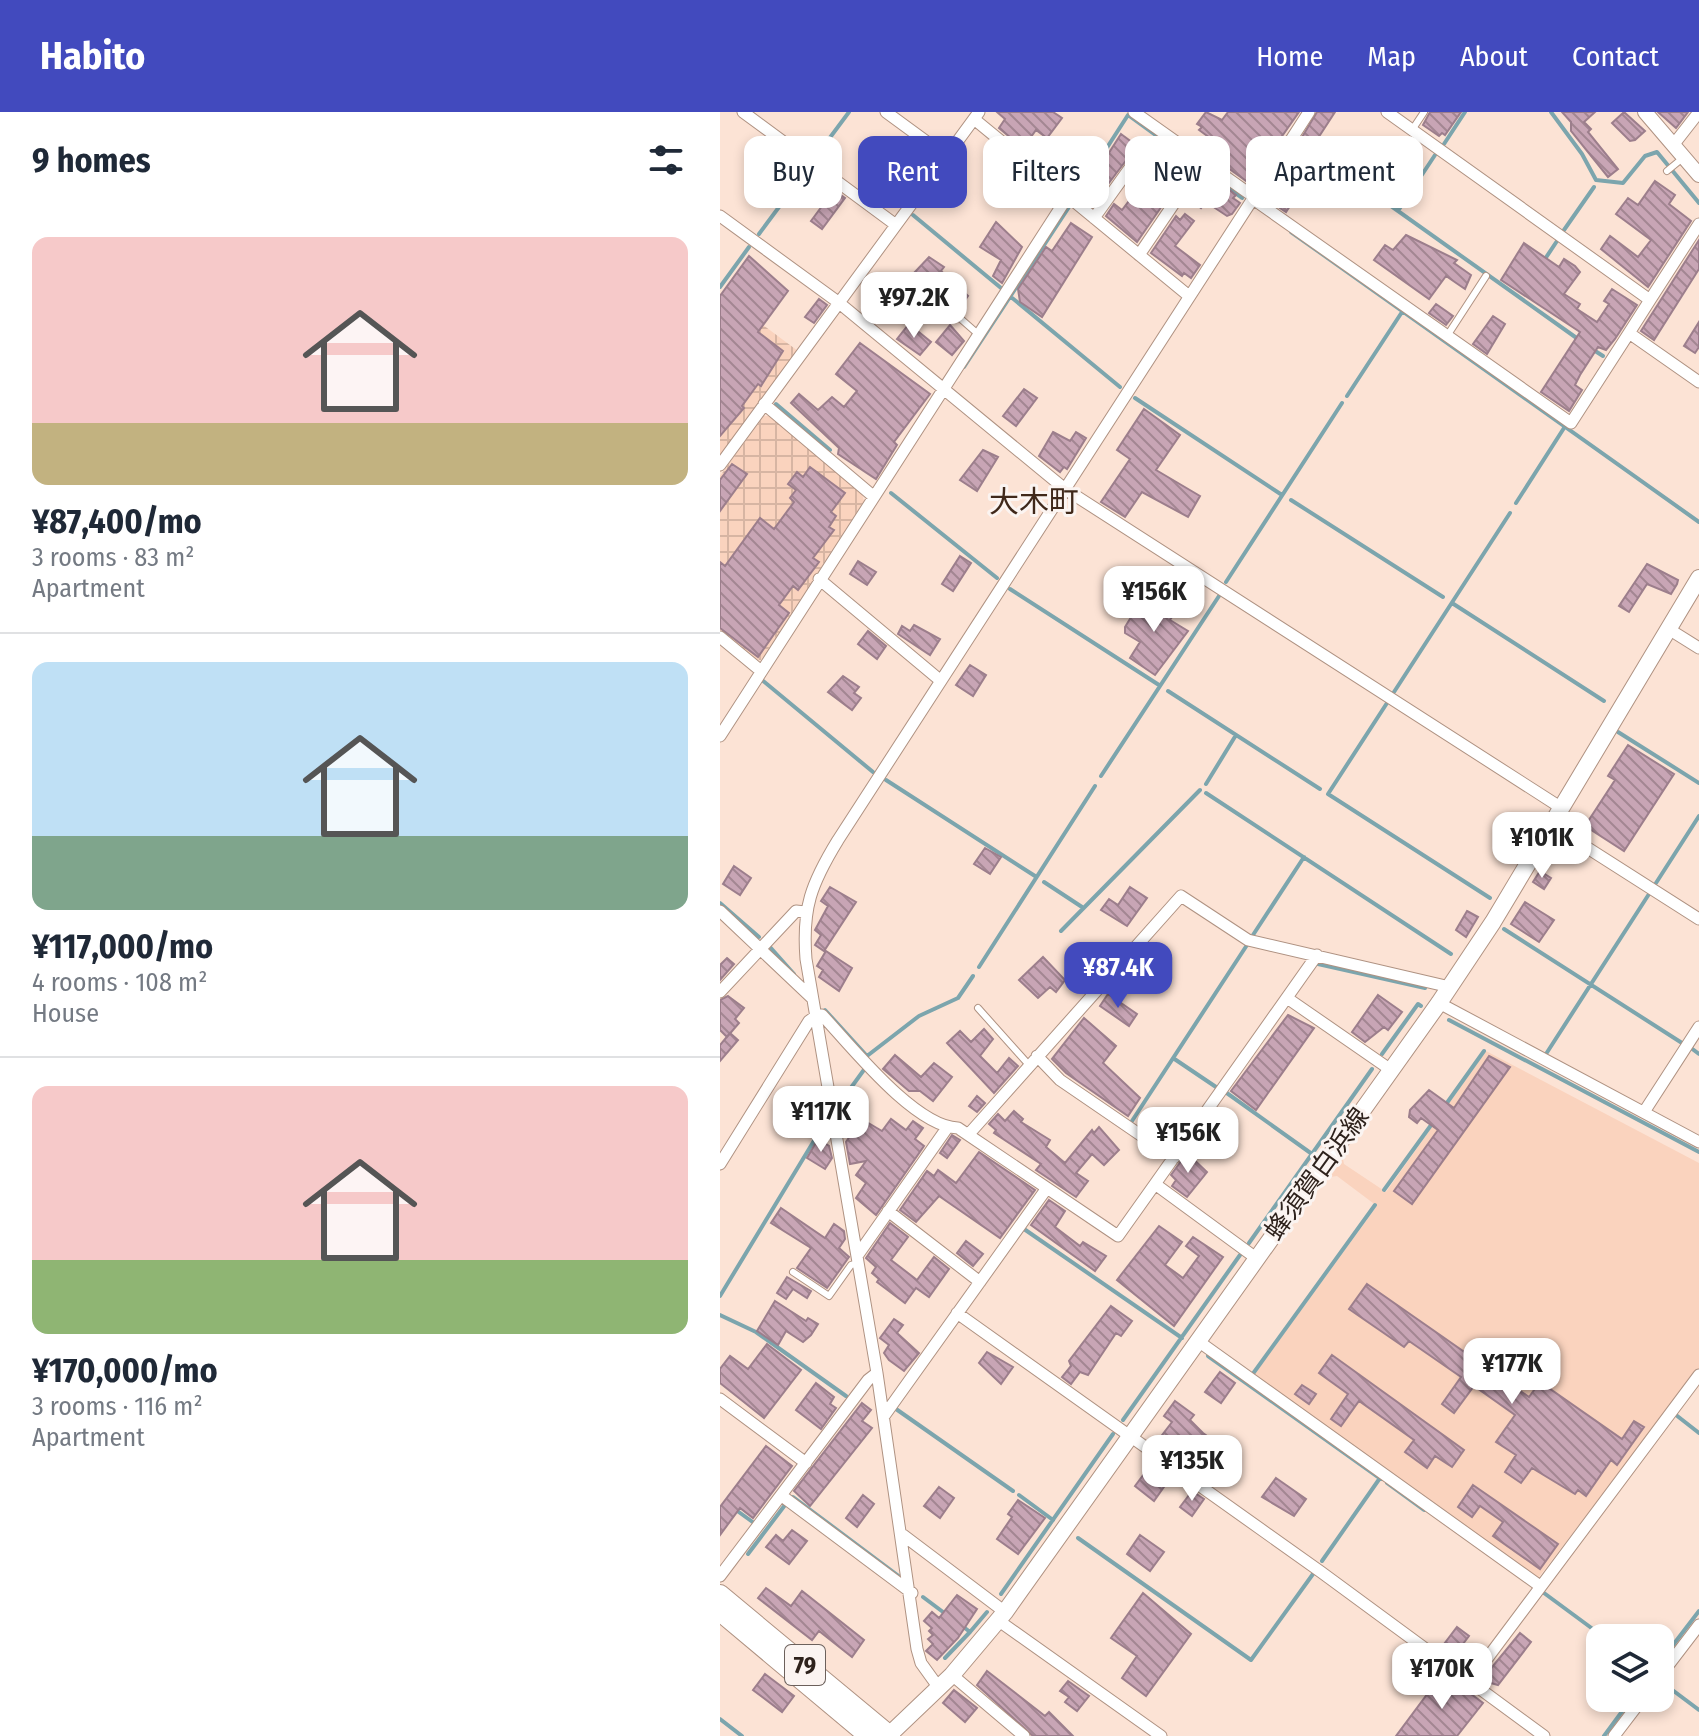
<!DOCTYPE html>
<html lang="en">
<head>
<meta charset="utf-8">
<style>
	body { margin:0; font-family:"Fira Sans Condensed","Noto Sans JP",sans-serif; background:#f2f2f3; color:#1f2937; height:100vh; display:flex; flex-direction:column; font-size:30px; white-space:nowrap }
	* { box-sizing:border-box; margin:0 }
	p { font-size:26px; color:#747a83 }
	.icon { flex:none; width:44px; height:44px; fill:none; stroke:currentColor; stroke-width:2; stroke-linecap:round; stroke-linejoin:round }
	.map { position:relative; flex:1; overflow:hidden }
	.drawer { display:flex; flex-direction:column; background:#fff; width:720px }
	.drawer>* { flex:none }
	.guide { position:absolute; left:24px; top:24px; width:760px; height:72px; display:flex; gap:16px }
	.tools { position:absolute; left:866px; top:1512px; display:grid; gap:16px }
	.tools a { display:grid; place-items:center; width:88px; height:88px; border-radius:16px; background:#fff; box-shadow:0 4px 12px #0003; font-size:40px }
	.price { position:absolute; translate:-50% -68px; padding:0 18px; border-radius:16px; background:#fff; color:#222; font-size:26px; line-height:52px; filter:drop-shadow(0 2px 4px #0008) }
	.price::after { content:''; position:absolute; left:50%; top:48px; width:24px; height:18px; margin-left:-12px; background:inherit; clip-path:polygon(0 0,100% 0,50% 100%) }
	.price.selected { background:#424abe; color:#fff }
	ul { padding:0; list-style:none }
	li { display:grid; align-content:center; gap:16px; height:424px; padding:0 32px }
	li+li { border-top:2px solid #e0e1e3 }
	li span { display:grid; place-items:center; height:248px; border-radius:16px; color:#555 }
	li>.icon { margin-inline-start:auto }
	span .icon { width:144px; height:144px; fill:#fffc; stroke-width:1 }
	li b { font-size:34px }
	h2 { display:flex; justify-content:space-between; align-items:center; height:96px; padding:0 32px; font-size:34px }
	.chip { padding:0 28px; border-radius:16px; background:#fff; box-shadow:0 4px 12px #0003; font-size:28px; line-height:72px }
	.chip.selected { background:#424abe; color:#fff }
	header { display:flex; align-items:center; gap:48px; box-sizing:border-box; height:112px; padding:0 40px; background:#424abe; color:#fff }
	header strong { font-size:38px }
	nav { display:flex; gap:44px; margin-inline-start:auto; font-size:28px }
	main { display:flex; flex:1; min-height:0 }
	.map>svg:first-child { display:block }
	.built { fill:#fad3be }
	.industrial { fill:url(#industrial-grid) }
	.lines { fill:none; stroke-linecap:round; stroke-linejoin:round }
	.stream { stroke:#7ca5ad; stroke-width:4 }
	.building { fill:url(#building-back-hatch); stroke:#9c7e8c; stroke-width:2 }
	.service-casing { stroke:#af9282; stroke-width:8 }
	.minor-casing { stroke:#af9282; stroke-width:13 }
	.tertiary-casing { stroke:#af9282; stroke-width:16 }
	.secondary-casing { stroke:#af9282; stroke-width:18 }
	.primary-casing { stroke:#af9282; stroke-width:20 }
	.service { stroke:#fff; stroke-width:6 }
	.minor { stroke:#fff; stroke-width:11 }
	.tertiary { stroke:#fff; stroke-width:14 }
	.secondary { stroke:#fff; stroke-width:16 }
	.primary { stroke:#fff; stroke-width:18 }
	.labels { text-anchor:middle; dominant-baseline:central; stroke-width:6; stroke-linejoin:round; paint-order:stroke }
	.shield { fill:#fbf4f1; stroke:#6c615c; stroke-width:2 }
	.shield-label { font-size:24px; font-weight:bold; fill:#2e221c }
	.street-label { font-size:26px; fill:#2e221c; stroke:#fbf4f1 }
	.quarter-label { font-size:30px; fill:#3f281a; stroke:#fbf4f1 }
</style>
</head>
<body>
<header>
<strong>Habito</strong>
<nav><a>Home</a><a>Map</a><a>About</a><a>Contact</a></nav>
</header>
<main>
<section class="drawer">
<h2>9 homes<svg class="icon" aria-label="filters" viewBox="0 0 24 24"><path d="M4 7h16M4 17h16"/><circle cx="9" cy="7" r="2"/><circle cx="15" cy="17" r="2"/></svg></h2>
<ul>
<li><span style="background:linear-gradient(#f6c9c9 75%,#c2b280 0)"><svg class="icon" aria-label="home" viewBox="0 0 24 24"><path d="M3 11l9-7 9 7M6 9v11h12V9"/></svg></span><div><b>¥87,400/mo</b><p>3 rooms · 83 m²</p><p>Apartment</p></div></li>
<li><span style="background:linear-gradient(#bfe0f5 70%,#7fa58c 0)"><svg class="icon" aria-label="home" viewBox="0 0 24 24"><path d="M3 11l9-7 9 7M6 9v11h12V9"/></svg></span><div><b>¥117,000/mo</b><p>4 rooms · 108 m²</p><p>House</p></div></li>
<li><span style="background:linear-gradient(#f6c9c9 70%,#8fb573 0)"><svg class="icon" aria-label="home" viewBox="0 0 24 24"><path d="M3 11l9-7 9 7M6 9v11h12V9"/></svg></span><div><b>¥170,000/mo</b><p>3 rooms · 116 m²</p><p>Apartment</p></div></li>
</ul>
</section>
<div class="map">
<svg width="979" height="1624" viewBox="0 0 979 1624">
	<defs>
		<pattern id="industrial-grid" width="8" height="8" patternUnits="userSpaceOnUse" patternTransform="scale(2)"><rect width="8" height="8" fill="#fad3be"/><path d="M0 4h8M4 0v8" fill="none" stroke="#d7b5a3"/></pattern>
		<pattern id="building-back-hatch" width="6" height="6" patternUnits="userSpaceOnUse" patternTransform="scale(2)"><rect width="6" height="6" fill="#c8a5b5"/><path d="M-1 5l2 2M0 0l6 6M5-1l2 2" fill="none" stroke="#a38692"/></pattern>
	</defs>
	<rect width="100%" height="100%" fill="#fce3d5"/>
	<path class="built" d="M766,939L979,1051V1258L818,1466L534,1263L657,1094L617,1064L610,1065L623,1047L624,1052L666,1080Z"/>
	<path class="industrial" d="M0,181L78,239L0,345Z
		M44,304H50L142,382L144,389L41,548H35L0,518V364Z"/>
	<g class="lines">
		<path class="stream" d="M831,0L862,42L876,68L903,71L925,44L937,40L979,91
			M724,32L745,0
			M588,35L858,227
			M94,47L129,0
			M370,62L408,3L522,86
			M678,99L715,43
			M193,103L281,176
			M844,118L874,75
			M571,120L979,410
			M39,122L88,56
			M823,150L837,129
			M0,175L29,135
			M291,185L400,275
			M872,237L883,244
			M244,255L349,95
			M627,284L682,200
			M415,286L562,383
			M56,292L110,338
			M171,381L277,466
			M571,388L723,485
			M796,391L844,316
			M506,470L622,291
			M290,477L439,573
			M732,491L884,589
			M42,568L153,660
			M448,579L600,677
			M674,580L790,401
			M667,591L608,682L770,786
			M898,620L979,671
			M381,664L499,484
			M166,668L315,764
			M486,672L516,623
			M486,681L731,842
			M324,770L362,795
			M936,771L979,704
			M0,791L39,825
			M784,817L962,931
			M341,819L480,678
			M533,823L584,745
			M50,835L74,862
			M598,852L705,876
			M259,855L375,674
			M105,898L147,944L199,904L238,886L253,864
			M729,908L979,1040
			M971,936L979,942
			M662,942L698,892L701,894
			M826,942L929,782
			M453,946L499,977
			M504,979L592,1042
			M117,995L146,955
			M724,995L764,939
			M410,1012L527,833
			M664,1078L714,1009
			M304,1117L462,1226
			M529,1131L652,957
			M0,1184L106,1009
			M0,1203L36,1220L126,1284
			M488,1244L661,1367
			M532,1263L655,1093
			M176,1297L293,1379
			M956,1303L979,1321
			M403,1308L520,1143
			M667,1371L704,1398
			M299,1383L333,1408
			M73,1385L180,1465
			M16,1398L34,1411
			M358,1426L531,1548L593,1462
			M28,1442L65,1393
			M602,1449L660,1366
			M824,1481L885,1526
			M281,1482L393,1322
			M203,1485L227,1503
			M241,1513L250,1520L267,1500
			M225,1546L250,1520
			M940,1550L979,1499
			M943,1571L979,1598
			M0,1607L22,1624
			M884,1624L912,1586"/>
	</g>
	<path class="building" d="M277,0H333L342,6L327,26L316,18L303,36L279,16L285,7Z
		M486,0L502,8L508,0H579L529,71L486,40L494,29L479,18L482,15L477,12Z
		M597,0H615L589,40L600,48L566,100L548,88L556,77L560,80L582,50L572,42Z
		M710,0H741L725,23L722,21L719,24L703,13Z
		M842,0H875L864,10L871,17L868,20L898,57L888,65L851,19V10Z
		M904,0L925,19L915,28L910,29L892,11Z
		M938,0H968L956,16Z
		M401,22L417,34L376,88L325,54L338,35L376,61Z
		M423,30L462,58L467,55L501,82L506,75L516,83L513,86L520,91L512,102L507,104L486,90L481,96L464,83L457,76L460,72L416,39Z
		M306,61L316,69L301,89L286,78L295,66L300,70Z
		M935,69L955,83L949,92L971,109L928,175L881,137L890,124L918,145L931,128L896,102L908,86L918,93Z
		M418,77L425,82L428,79L444,91L417,130L386,104L394,92L402,98Z
		M114,78L125,86L102,117L91,109Z
		M465,102L474,109L455,134L480,153L471,166L464,161L462,164L431,141L456,104L460,108Z
		M276,110L302,135L282,171L273,164L281,148L260,135Z
		M351,111L372,125L322,205L300,190L298,177L326,135L332,139Z
		M686,123L737,148L734,151L751,163L745,177L726,164L709,187L654,148L665,133L673,138Z
		M979,128V157L934,228L921,219Z
		M804,131L839,155L844,147L855,154L860,160L844,182L860,192L857,197L877,210L889,192L884,189L892,177L917,193L895,227L886,238L878,235L860,263L855,273L862,278L849,299L821,280L860,220L781,168Z
		M29,144L68,179L38,220L63,239L41,274L38,272L22,294L24,296L0,324V184Z
		M209,145L224,155L221,159L248,184L240,195L195,160Z
		M99,187L107,193L94,211L85,205Z
		M716,192L733,204L726,213L709,201Z
		M773,204L785,212L767,242L753,232Z
		M979,210V235L975,241L964,234Z
		M189,212L211,230L200,243L177,227Z
		M230,213L244,229L232,243L216,230Z
		M140,231L210,282L174,330L177,333L156,367L118,342L119,336L71,291L79,282L98,298L112,285L124,295L137,279L116,262Z
		M304,277L317,286L296,314L283,304Z
		M424,297L460,323L436,358L480,384L468,405L422,380L405,405L381,390L410,347L397,338Z
		M333,320L350,329L356,320L366,326L347,357L344,355L340,360L319,344Z
		M263,338L278,345L257,379L240,368Z
		M12,352L27,362L0,399V368Z
		M90,355L125,381L111,400L116,404L109,415L114,418L93,446L99,450L78,478L73,474L59,493L69,501L38,545L0,516V450L5,454L40,406L54,417L74,390L70,386L76,378L68,372L77,360L83,365Z
		M240,444L251,451L233,479L222,472Z
		M138,449L156,460L147,473L130,462Z
		M927,452L958,468L957,472L951,482L927,472L909,500L899,494Z
		M441,456L450,462L439,478L430,473Z
		M426,481L450,496L454,502L450,508L468,519L435,563L410,546L420,530L405,521V515Z
		M194,513L220,527L210,543L178,522L182,514L190,519Z
		M148,519L166,534L157,547L138,532Z
		M250,553L266,563L253,584L236,573Z
		M123,564L139,575L134,581L141,586L132,598L108,580Z
		M908,633L954,662L904,739L865,714L895,668L888,664Z
		M265,736L281,745L270,762L254,752Z
		M14,754L31,766L20,783L3,772Z
		M820,759L831,766L824,777L813,770Z
		M110,775L136,790L104,839L95,833L101,823L95,818L108,794L101,789Z
		M410,775L427,786L407,814L381,798L389,787L398,793Z
		M805,790L834,808L819,830L791,812Z
		M747,799L758,805L746,825L736,818Z
		M106,839L132,856L119,879L99,865L103,858L97,854Z
		M323,845L345,868L336,880L330,875L318,886L299,868Z
		M7,846L14,852L0,868V853Z
		M388,882L417,902L409,914L380,894Z
		M658,883L682,900L668,918L664,915L645,930L632,920Z
		M8,884L24,896L15,907L19,911L7,925L0,918V888Z
		M568,903L594,916L536,998L511,979Z
		M364,906L396,934L383,951L420,986L408,1004L346,961L332,947Z
		M264,917L273,927L260,944L277,961L289,946L298,954L274,981L227,931L240,919L251,930Z
		M10,921L18,928L0,949V933Z
		M175,943L201,965L214,951L232,965L213,989L200,979H189L163,957Z
		M769,944L790,955L692,1092L674,1079L718,1018L701,1006L697,1011L689,1005L690,998L709,978L734,996Z
		M257,984L265,991L257,1000L249,994Z
		M128,999L162,1019L171,1007L186,1018L193,1009L203,1016L195,1027L204,1034L156,1103L136,1086L146,1071L136,1063L146,1049L130,1052L126,1030L130,1024L122,1006Z
		M294,999L303,1007L301,1010L330,1028L326,1035L345,1051L372,1018L374,1021L379,1015L399,1038L384,1053L372,1042L356,1061L368,1069L356,1085L316,1058L321,1052L274,1021L276,1018L269,1012L278,1002L285,1009Z
		M232,1023L240,1028L227,1046L220,1041Z
		M98,1027L109,1034L112,1046L105,1057L87,1046Z
		M259,1040L315,1078L280,1126L219,1084L196,1110L180,1098L207,1059L214,1064L218,1058L236,1071Z
		M467,1041L487,1060L467,1085L452,1074L456,1068L451,1063Z
		M329,1088L345,1099L335,1115L360,1134L363,1130L386,1144L375,1159L311,1113Z
		M61,1096L105,1126L114,1112L124,1119L125,1127L119,1136L129,1145L107,1176L77,1156L91,1136L51,1111Z
		M170,1111L188,1125L171,1148L197,1168L214,1145L229,1157L209,1185L196,1176L185,1191L157,1170L159,1167L152,1161L156,1155L146,1146Z
		M439,1114L462,1130L445,1153L463,1166L479,1144L466,1134L473,1125L503,1145L454,1214L397,1168Z
		M246,1129L263,1142L253,1154L237,1141Z
		M67,1165L91,1179L87,1186L73,1177L66,1187L57,1181Z
		M647,1172L809,1285L820,1270L902,1327L914,1309L924,1315L897,1353L891,1348L866,1384L858,1378L855,1382L812,1356L801,1371L785,1360L796,1343L776,1330L795,1303L754,1274L734,1301L722,1292L741,1265L689,1229L684,1235L629,1197Z
		M55,1189L86,1209L88,1206L98,1212L91,1223L83,1230L66,1219L58,1233L37,1219Z
		M391,1194L412,1209L401,1224L396,1221L368,1263L360,1260L351,1272L342,1265L351,1254L349,1249Z
		M174,1207L183,1213L177,1221L199,1241L184,1259L169,1248L164,1241L169,1233L160,1226Z
		M47,1232L81,1258L44,1306L0,1271V1257L10,1244L28,1257Z
		M267,1240L293,1255L281,1272L259,1251Z
		M612,1243L744,1338L732,1355L715,1344L707,1356L685,1340L694,1328L639,1289L621,1314L611,1307L628,1282L599,1261Z
		M500,1260L515,1271L501,1291L485,1280Z
		M96,1271L114,1285L110,1292L116,1296L101,1317L76,1298Z
		M582,1273L596,1282L589,1292L575,1282Z
		M455,1289L474,1303L470,1308L483,1321L502,1335L477,1361L449,1336L447,1340L436,1331L452,1310L444,1304Z
		M142,1291L151,1298L142,1309L152,1316L90,1394L74,1379Z
		M46,1334L72,1354L33,1406L20,1396L0,1423V1395Z
		M427,1358L446,1372L434,1389L415,1374Z
		M556,1366L586,1387L574,1404L542,1385Z
		M753,1373L838,1432L820,1457L773,1424L783,1410L760,1394L752,1405L738,1395Z
		M219,1375L234,1386L220,1406L204,1394Z
		M472,1379L484,1387L472,1404L460,1395Z
		M143,1383L154,1392L137,1415L126,1406Z
		M298,1388L325,1406L298,1442L277,1427L292,1405L288,1402Z
		M72,1418L87,1429L69,1452L46,1435L56,1423L63,1429Z
		M420,1423L444,1440L430,1459L407,1442Z
		M46,1476L71,1494L82,1479L144,1528L132,1545L99,1519L92,1528L38,1486Z
		M423,1481L471,1522L426,1584L402,1566L417,1544L391,1526Z
		M237,1483L257,1497L238,1526L217,1548L206,1539L213,1532L208,1527L213,1523L209,1519L212,1516L204,1509L212,1500L219,1506Z
		M737,1515L749,1524L733,1545L721,1536Z
		M800,1521L811,1530L778,1573L771,1571L764,1565Z
		M267,1559L325,1604L329,1600L353,1624H313L257,1573Z
		M723,1561L763,1591L737,1624H676Z
		M45,1562L74,1584L62,1600L33,1578Z
		M348,1569L369,1584L357,1599L345,1590L349,1585L340,1579Z
		M234,1578L257,1596L245,1610L223,1591Z"/>
	<g class="lines">
		<g class="service-casing">
			<path id="service" d="M692,18L704,0
				M947,59L964,45
				M193,165L258,222
				M727,224L766,164
				M258,896L309,953
				M73,1160L109,1184L131,1153L138,1151"/>
		</g>
		<g class="minor-casing">
			<path id="minor" d="M23,0L176,113
				M166,0L226,44
				M414,0L534,85
				M667,0L930,188L909,221L979,270
				M254,7L469,184
				M954,32L979,0
				M533,87L851,311L909,221
				M0,104L118,190L345,377L840,695
				M374,106L412,53L457,87L419,143
				M930,188L979,112
				M44,292L153,384
				M0,353L259,0
				M99,467L221,569
				M947,516L979,536
				M0,525L41,559
				M0,624L348,84
				M830,712L979,807
				M0,799L92,886
				M0,880L76,799L85,800
				M567,886L671,958
				M719,891L979,1030
				M96,904L102,903C131,934 195,1015 238,1016L398,1124L435,1072L536,1146
				M317,944L340,968L454,1046
				M924,1000L979,915
				M248,1023L461,784L528,828L730,875
				M0,1052L89,909L96,904
				M435,1072L597,843
				M168,1099L260,1170
				M137,1144L227,1016
				M237,1201L601,1460L824,1624
				M478,1229L820,1474
				M0,1287L86,1351
				M164,1304L327,1076
				M62,1384L192,1481
				M183,1423L285,1500
				M0,1464L148,1268L157,1261
				M279,1509L441,1624
				M232,1563L304,1624
				M940,1564L979,1513
				M751,1568L979,1263
				M219,1576L201,1551L197,1537L157,1261L86,847C82,796 91,772 118,728L589,0
				M894,1624L923,1586"/>
		</g>
		<g class="tertiary-casing">
			<path id="tertiary" d="M925,0L979,63"/>
		</g>
		<g class="secondary-casing">
			<path id="secondary" d="M168,1624L232,1563L285,1500L719,891L773,810L979,466"/>
		</g>
		<g class="primary-casing">
			<path id="primary" d="M0,1482L171,1624
				M0,1500L148,1624"/>
		</g>
		<use href="#service" class="service"/>
		<use href="#minor" class="minor"/>
		<use href="#tertiary" class="tertiary"/>
		<use href="#secondary" class="secondary"/>
		<use href="#primary" class="primary"/>
	</g>
	<g class="labels">
		<rect class="shield" x="65" y="1533" width="40" height="40" rx="6"/>
		<g class="shield-label">
			<text x="85" y="1553">79</text>
		</g>
		<g class="street-label">
			<text transform="translate(597 1062) rotate(-54)">蜂須賀白浜線</text>
		</g>
		<g class="quarter-label">
			<text x="314" y="390">大木町</text>
		</g>
	</g>
</svg>
<div class="tools">
<a><svg class="icon" aria-label="layers" viewBox="0 0 24 24"><path d="M12 4l9 5-9 5-9-5zM3 14l9 5 9-5"/></svg></a>
</div>
<b class="price" style="left:194px;top:228px">¥97.2K</b>
<b class="price" style="left:434px;top:522px">¥156K</b>
<b class="price" style="left:822px;top:768px">¥101K</b>
<b class="price selected" style="left:398px;top:898px">¥87.4K</b>
<b class="price" style="left:101px;top:1042px">¥117K</b>
<b class="price" style="left:468px;top:1063px">¥156K</b>
<b class="price" style="left:792px;top:1294px">¥177K</b>
<b class="price" style="left:472px;top:1391px">¥135K</b>
<b class="price" style="left:722px;top:1599px">¥170K</b>
<div class="guide">
<a class="chip">Buy</a>
<a class="chip selected">Rent</a>
<a class="chip">Filters</a>
<a class="chip">New</a>
<a class="chip">Apartment</a>
</div>
</div>
</main>
</body>
</html>
